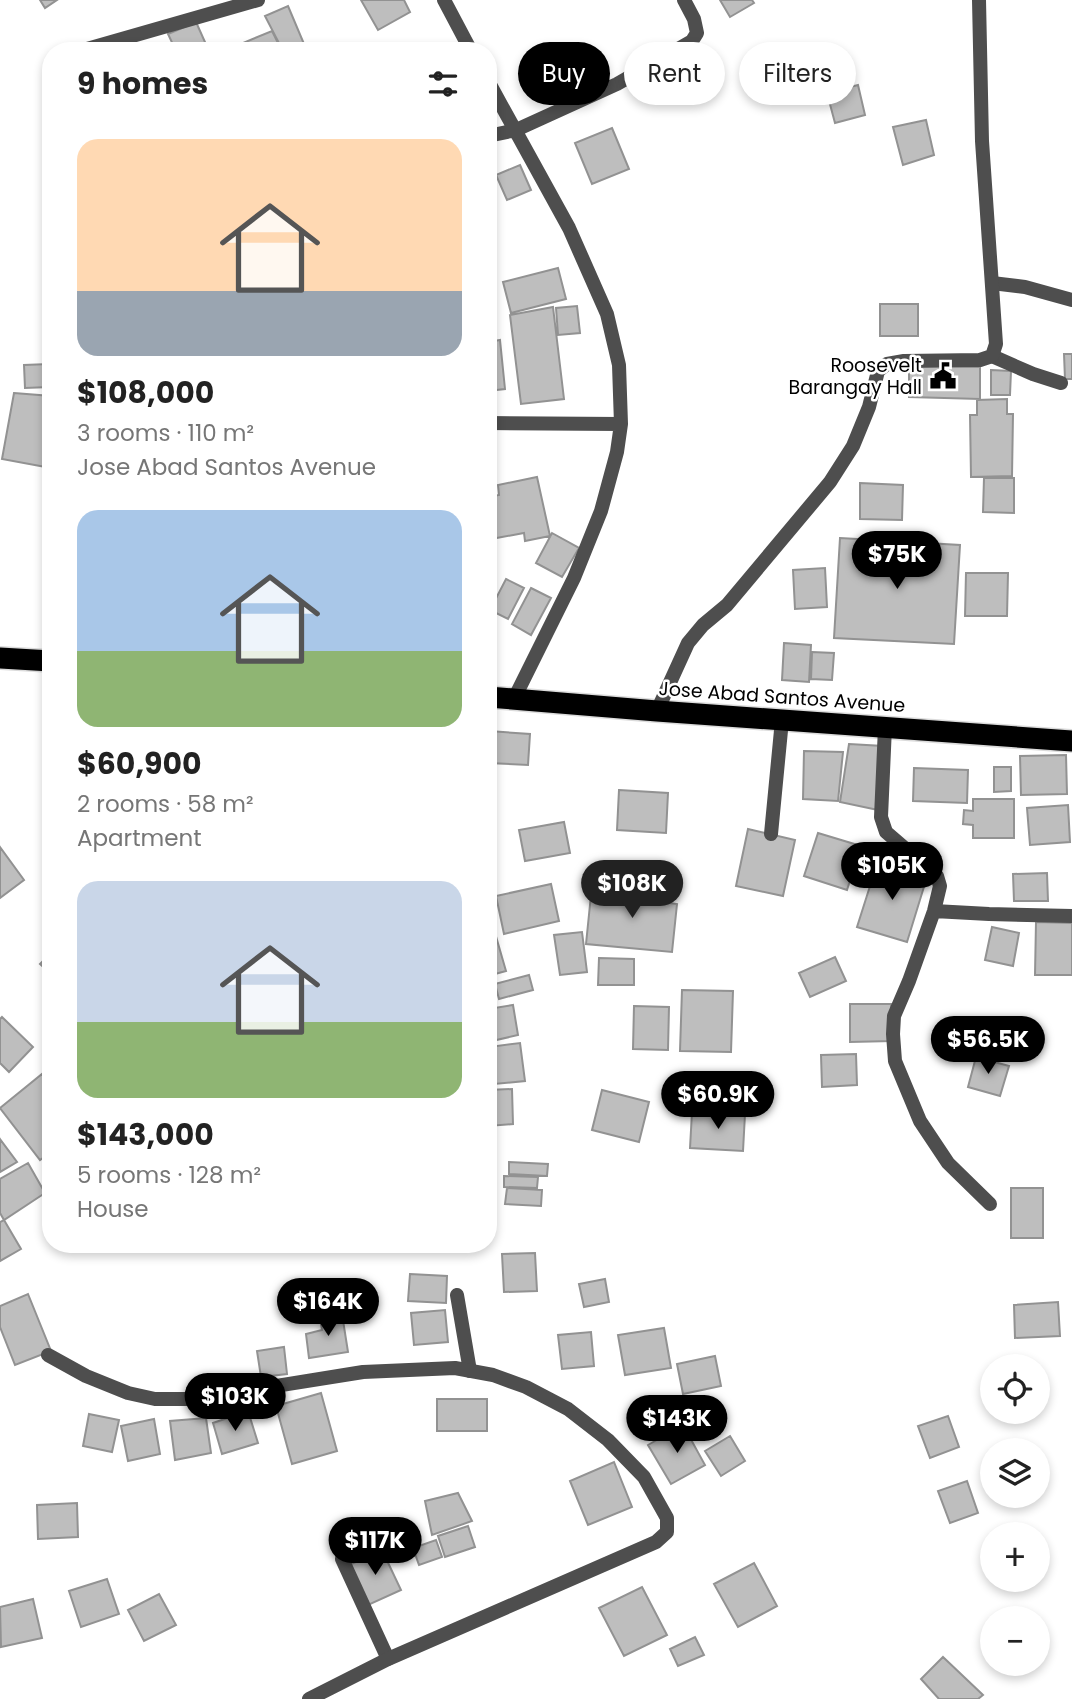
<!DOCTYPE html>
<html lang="en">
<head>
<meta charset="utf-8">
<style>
	body { margin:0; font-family:Poppins,sans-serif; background:#f6f6f6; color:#222; height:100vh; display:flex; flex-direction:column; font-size:26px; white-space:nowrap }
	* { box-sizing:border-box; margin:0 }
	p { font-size:23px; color:#767676 }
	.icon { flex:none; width:38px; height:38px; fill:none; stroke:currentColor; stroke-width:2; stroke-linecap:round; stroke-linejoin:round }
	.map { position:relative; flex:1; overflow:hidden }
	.details { position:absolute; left:42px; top:42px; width:455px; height:1211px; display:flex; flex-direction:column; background:#fff; border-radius:28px; box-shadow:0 4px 10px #0003 }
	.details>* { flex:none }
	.banner { position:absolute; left:518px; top:42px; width:448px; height:63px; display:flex; gap:14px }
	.tools { position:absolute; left:980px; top:1354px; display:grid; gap:14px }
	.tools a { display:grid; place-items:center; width:70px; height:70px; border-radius:50%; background:#fff; box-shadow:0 4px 10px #0003; font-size:35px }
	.price { position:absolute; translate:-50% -60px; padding:0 16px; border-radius:24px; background:#000; color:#fff; font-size:23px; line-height:46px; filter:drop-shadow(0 2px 4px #0008) }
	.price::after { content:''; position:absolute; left:50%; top:42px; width:21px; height:16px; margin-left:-10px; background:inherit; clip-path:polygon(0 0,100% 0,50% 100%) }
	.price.selected { background:#222; color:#fff }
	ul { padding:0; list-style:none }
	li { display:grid; align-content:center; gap:14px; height:371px; padding:0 35px }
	li span { display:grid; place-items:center; height:217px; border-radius:21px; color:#555 }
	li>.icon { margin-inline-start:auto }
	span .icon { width:126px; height:126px; fill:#fffc; stroke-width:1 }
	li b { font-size:30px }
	h2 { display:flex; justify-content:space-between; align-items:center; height:84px; padding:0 35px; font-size:30px }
	.chip { padding:0 24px; border-radius:32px; background:#fff; box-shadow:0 4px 10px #0003; font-size:24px; line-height:63px }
	.chip.selected { background:#000; color:#fff }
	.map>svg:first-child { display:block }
	.building { fill:#bebebe; stroke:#929292; stroke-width:2 }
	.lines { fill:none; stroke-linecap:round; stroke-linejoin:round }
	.highway-casing { stroke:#dbdbdb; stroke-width:24 }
	.lane { stroke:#4e4e4e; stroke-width:14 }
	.street { stroke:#4e4e4e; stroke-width:14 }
	.highway { stroke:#000; stroke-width:21 }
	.labels { text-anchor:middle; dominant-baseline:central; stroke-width:5; stroke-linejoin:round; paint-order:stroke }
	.poi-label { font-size:19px; fill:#000; stroke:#fff; text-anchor:end }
	.street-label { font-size:19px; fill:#000; stroke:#fff }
</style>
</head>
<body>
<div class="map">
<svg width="1072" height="1699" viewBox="0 0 1072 1699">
	<rect width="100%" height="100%" fill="#fff"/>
	<path class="building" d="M40,0H57L45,8Z
		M361,0H404L410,12L378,30Z
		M720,0H752L754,3L730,17Z
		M288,6L307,51H283L265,16Z
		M196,22L209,51H176L168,34Z
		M272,31L282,51H247L243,43Z
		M858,85L865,115L835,123L827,93Z
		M926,120L934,155L903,165L893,127Z
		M612,128L629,169L592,184L575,143Z
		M520,165L531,190L507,200L496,175Z
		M558,268L566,299L511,313L503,282Z
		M880,304H918V336H880Z
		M577,306L580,333L558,335L556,308Z
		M553,307L564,399L521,404L510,315Z
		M500,340L505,389L488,391V342Z
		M1064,354H1072V379H1065Z
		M49,364L50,387L25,388L24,365Z
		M909,365L980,367V399L909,397Z
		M991,370L1011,371L1010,395H991Z
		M14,393L51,396V468L2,459Z
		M1007,399V414H1013L1012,476L971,477L970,415H977V400Z
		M537,477L550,536L525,541L524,533L491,539L488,524V497L499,495L498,485Z
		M984,478H1014V513L983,512Z
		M860,483L903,485L902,520L860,519Z
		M552,533L579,548L562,577L536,563Z
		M840,538L960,545L954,644L834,638Z
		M825,568L827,607L795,609L793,570Z
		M966,573H1008L1007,616H965Z
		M506,579L524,588L508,619L490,610Z
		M531,588L551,598L531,635L512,624Z
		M784,643L811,645L809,682L782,680Z
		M812,652L834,653L832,680L811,679Z
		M489,731L530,734L528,765L488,763Z
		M849,744L883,746L878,810L840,802Z
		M804,751L843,752L838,801L803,799Z
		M1066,755L1067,794L1021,795L1020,756Z
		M994,767H1011V791L994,792Z
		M914,768L968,770L967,803L913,801Z
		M619,790L668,793L666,833L617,830Z
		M973,799H1014V838H973V825L963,824L964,810L973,811Z
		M1068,805L1070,842L1030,845L1027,808Z
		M564,822L570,853L525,861L519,830Z
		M748,829L795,840L783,896L736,886Z
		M818,833L861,846L847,890L804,876Z
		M0,847L24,880L0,898Z
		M878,861L927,877L907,942L857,927Z
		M1047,873L1048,901H1014L1013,874Z
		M551,884L559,921L504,934L496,896Z
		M616,884L656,888L654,901L677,904L672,952L586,944L591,895L615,898Z
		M1036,922L1072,923V975H1035Z
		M493,926L506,971L488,976V927Z
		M992,927L1019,933L1013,966L985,960Z
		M582,932L587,972L560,975L554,935Z
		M51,953V974L40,964Z
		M835,957L846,981L810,997L799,973Z
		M599,958L634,959V985H598Z
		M529,975L533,990L499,999L495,984Z
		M682,990L733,991L731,1052L680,1051Z
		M850,1004H891L892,1041L850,1042Z
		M513,1005L518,1035L488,1042V1009Z
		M634,1006L669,1007L668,1050L633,1049Z
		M2,1017L33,1047L9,1072L0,1063V1019Z
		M520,1043L525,1081L494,1084L489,1047Z
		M856,1054L857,1085L822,1087L821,1055Z
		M976,1057L1009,1066L1000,1096L968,1087Z
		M42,1074L51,1085V1152L40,1160L0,1108Z
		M512,1089L513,1124L488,1126V1090Z
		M602,1090L649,1102L639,1142L592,1130Z
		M692,1112L745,1114L743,1151L690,1148Z
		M0,1139L17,1162L0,1172Z
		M509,1162L548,1164L547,1176L509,1174Z
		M28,1163L45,1193L4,1220L0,1213V1179Z
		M504,1176L538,1177L537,1188L504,1187Z
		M507,1188L542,1190L541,1206L505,1204Z
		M1011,1188H1043V1238H1011Z
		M4,1220L21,1249L0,1261V1222Z
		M535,1253L537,1291L504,1292L502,1254Z
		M410,1274L447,1276L446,1303L408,1301Z
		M605,1279L609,1302L584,1307L579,1284Z
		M28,1294L51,1351L15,1365L0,1327V1306Z
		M1058,1302L1060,1336L1015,1338L1014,1305Z
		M445,1310L448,1342L414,1345L411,1313Z
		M342,1314L348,1352L309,1358L306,1334L322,1330L320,1317Z
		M664,1328L671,1368L625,1375L618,1335Z
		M591,1332L594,1366L562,1369L558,1335Z
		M284,1347L287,1374L261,1377L257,1351Z
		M715,1356L721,1386L683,1394L677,1364Z
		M321,1393L337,1451L292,1464L276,1406Z
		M437,1399H487V1431H437Z
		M248,1411L258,1443L222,1454L213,1423Z
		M89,1414L119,1420L112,1452L83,1446Z
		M948,1416L959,1447L930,1458L918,1426Z
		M206,1418L211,1453L175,1460L170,1421Z
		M154,1419L160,1454L128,1461L121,1426Z
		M683,1425L705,1465L671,1484L648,1445Z
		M730,1436L745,1461L721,1476L705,1451Z
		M614,1462L632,1507L588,1525L570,1481Z
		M967,1481L978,1513L950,1523L938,1491Z
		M458,1493L472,1521L432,1535L425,1501Z
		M77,1503L78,1537L38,1539L37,1505Z
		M468,1526L475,1547L445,1557L438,1536Z
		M436,1540L442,1557L419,1565L413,1548Z
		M382,1550L401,1590L368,1605L349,1565Z
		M754,1563L777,1606L738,1627L714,1584Z
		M107,1579L119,1614L81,1627L69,1591Z
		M642,1587L667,1635L624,1656L599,1608Z
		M159,1594L176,1625L144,1641L128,1610Z
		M33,1599L42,1638L1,1647L0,1607Z
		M695,1637L704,1655L678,1666L670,1649Z
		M943,1657L983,1695L978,1699H939L921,1679Z"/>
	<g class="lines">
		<g class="highway-casing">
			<path id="highway" d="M0,658L51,661
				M488,697L657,711L1072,741"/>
		</g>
		<path class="lane" d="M992,283L1025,287L1072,300
			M992,356L1033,374L1061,383
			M771,834L782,720
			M457,1295L470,1371
			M342,1559L388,1659"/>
		<path class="street" d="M444,0L471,51
			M80,51L258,0
			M488,81L569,228L607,314L619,365L621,424L617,452L601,511L574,578L514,699
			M488,136L516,130L617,84L692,41L697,33L694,19L684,0
			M488,423L621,424
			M657,711L688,643L703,625L727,605L830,482L853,446L869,407L878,371L887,364L904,361L980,360L992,356L996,344L982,141L979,0
			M885,727L881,817L886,832L937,876L940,886L934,911L909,981L894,1016L893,1034L895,1061L920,1121L948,1163L990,1204
			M934,911L989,914L1072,916
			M48,1355L86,1376L128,1393L155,1399H195L363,1372L455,1368L493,1375L526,1387L568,1409L608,1440L644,1477L667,1518V1532L656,1542L388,1659L309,1699"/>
		<use href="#highway" class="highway"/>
	</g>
	<defs>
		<g id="civic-bare" transform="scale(2.1)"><path d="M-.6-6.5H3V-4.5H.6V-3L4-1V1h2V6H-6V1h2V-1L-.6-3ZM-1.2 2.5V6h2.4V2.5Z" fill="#000" stroke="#fff" stroke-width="2.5" paint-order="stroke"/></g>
	</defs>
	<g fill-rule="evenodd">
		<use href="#civic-bare" x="943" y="376"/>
	</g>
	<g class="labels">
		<g class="poi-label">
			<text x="922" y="365">Roosevelt<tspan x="922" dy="22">Barangay Hall</tspan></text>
		</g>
		<g class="street-label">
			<text transform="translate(782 697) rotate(4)">Jose Abad Santos Avenue</text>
		</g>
	</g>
</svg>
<div class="tools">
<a><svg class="icon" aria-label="locate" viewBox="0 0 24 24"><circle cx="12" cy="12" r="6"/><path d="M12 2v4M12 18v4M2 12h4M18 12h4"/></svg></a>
<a><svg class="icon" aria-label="layers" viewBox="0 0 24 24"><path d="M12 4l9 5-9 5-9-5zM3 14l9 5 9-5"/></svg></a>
<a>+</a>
<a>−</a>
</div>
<b class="price" style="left:897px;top:591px">$75K</b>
<b class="price" style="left:892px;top:902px">$105K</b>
<b class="price selected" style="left:632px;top:920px">$108K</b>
<b class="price" style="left:988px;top:1076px">$56.5K</b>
<b class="price" style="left:718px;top:1131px">$60.9K</b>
<b class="price" style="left:328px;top:1338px">$164K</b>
<b class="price" style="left:235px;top:1433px">$103K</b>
<b class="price" style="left:677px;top:1455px">$143K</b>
<b class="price" style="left:375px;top:1577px">$117K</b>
<div class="banner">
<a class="chip selected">Buy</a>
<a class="chip">Rent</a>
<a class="chip">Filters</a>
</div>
<section class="details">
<h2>9 homes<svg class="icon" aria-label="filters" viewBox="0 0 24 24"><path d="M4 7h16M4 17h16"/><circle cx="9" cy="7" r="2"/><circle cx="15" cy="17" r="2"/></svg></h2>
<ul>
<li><span style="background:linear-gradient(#ffd9b3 70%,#9aa5b1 0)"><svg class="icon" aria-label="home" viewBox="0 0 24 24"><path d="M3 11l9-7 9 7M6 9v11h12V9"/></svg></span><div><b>$108,000</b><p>3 rooms · 110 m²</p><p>Jose Abad Santos Avenue</p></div></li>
<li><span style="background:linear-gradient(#a9c7e8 65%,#8fb573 0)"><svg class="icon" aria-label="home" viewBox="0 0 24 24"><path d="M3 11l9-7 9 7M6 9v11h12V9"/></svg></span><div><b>$60,900</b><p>2 rooms · 58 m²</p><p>Apartment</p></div></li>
<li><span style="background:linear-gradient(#c9d6e8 65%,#8fb573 0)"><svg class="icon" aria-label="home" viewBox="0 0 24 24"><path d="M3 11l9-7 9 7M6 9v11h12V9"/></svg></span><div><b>$143,000</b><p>5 rooms · 128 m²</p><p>House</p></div></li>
</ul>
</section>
</div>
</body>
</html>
